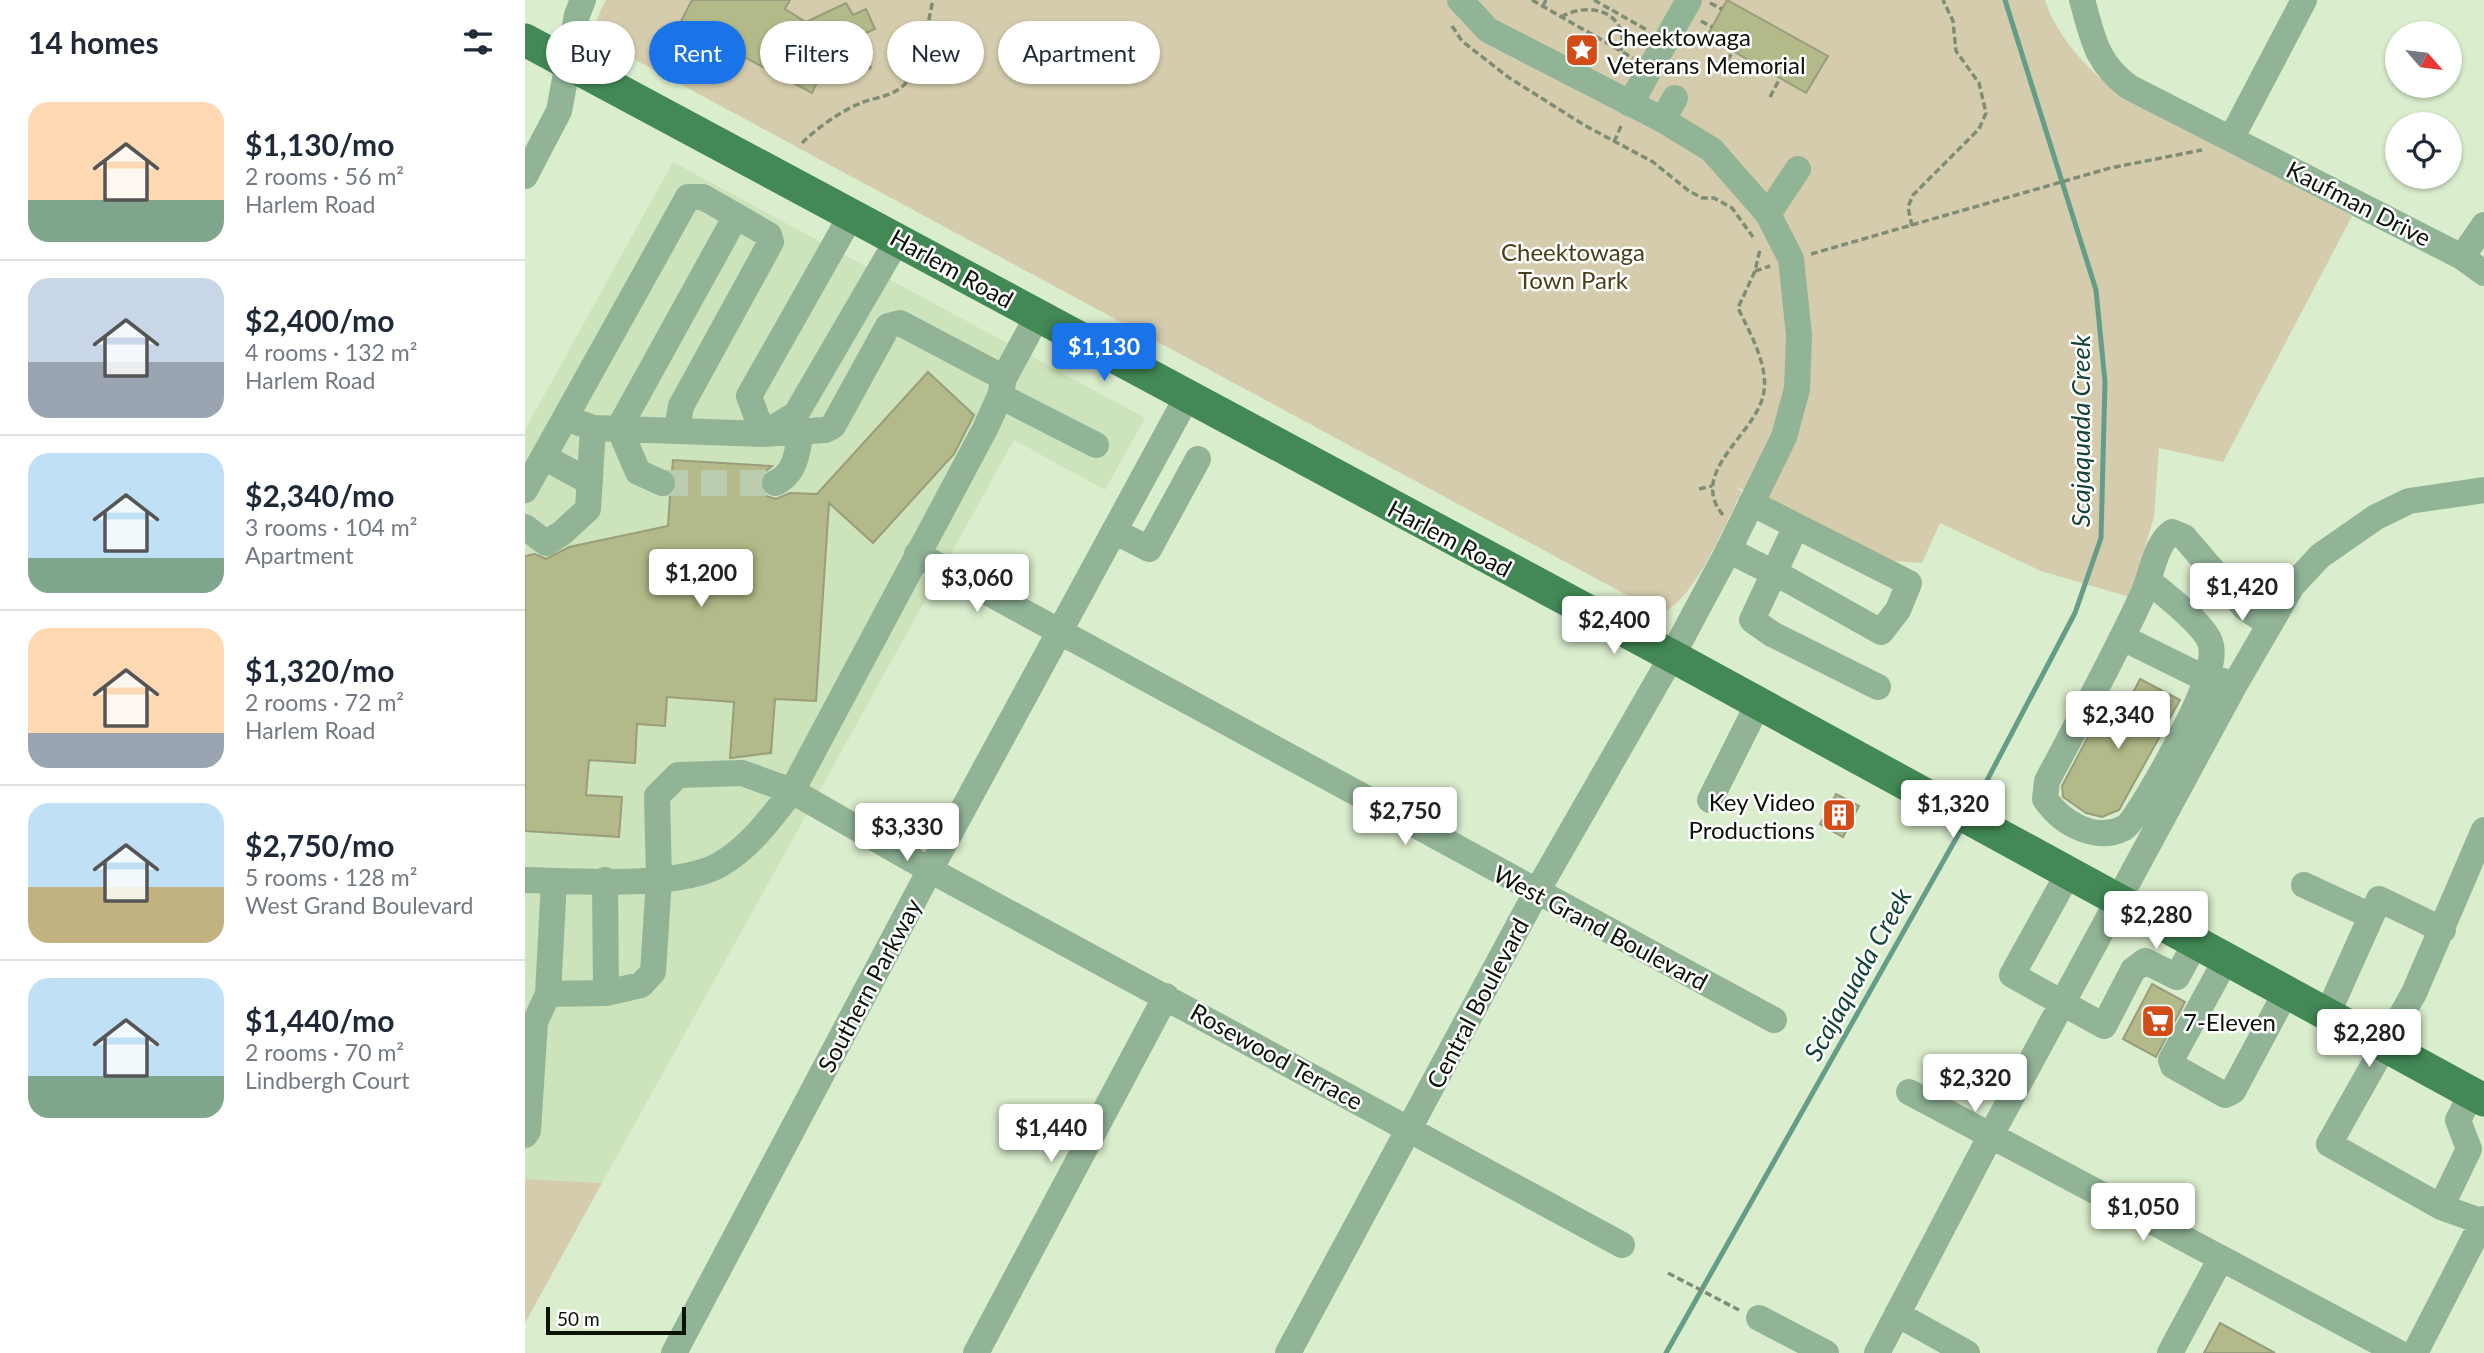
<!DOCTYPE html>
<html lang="en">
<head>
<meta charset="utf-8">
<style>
	body { margin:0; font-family:Lato,sans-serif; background:#f2f2f3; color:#1f2937; height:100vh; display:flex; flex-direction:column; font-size:26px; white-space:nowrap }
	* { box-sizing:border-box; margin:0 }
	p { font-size:23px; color:#747a83 }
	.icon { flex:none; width:38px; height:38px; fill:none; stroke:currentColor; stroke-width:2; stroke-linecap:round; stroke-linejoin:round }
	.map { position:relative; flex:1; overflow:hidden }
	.details { display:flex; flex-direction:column; background:#fff; width:525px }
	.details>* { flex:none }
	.banner { position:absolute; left:21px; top:21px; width:665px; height:63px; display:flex; gap:14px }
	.needle { width:46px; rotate:118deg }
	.buttons { position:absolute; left:1860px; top:21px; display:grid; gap:14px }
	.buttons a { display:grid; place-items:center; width:77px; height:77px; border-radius:50%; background:#fff; box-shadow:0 2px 5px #0004; font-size:35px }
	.scale { position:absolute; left:21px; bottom:18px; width:140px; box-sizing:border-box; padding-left:7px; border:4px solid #0c1207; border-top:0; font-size:19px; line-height:24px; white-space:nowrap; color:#0c1207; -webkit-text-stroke:5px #fff; paint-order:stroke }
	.price { position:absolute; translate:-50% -60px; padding:0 16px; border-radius:7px; background:#fff; color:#222; font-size:23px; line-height:46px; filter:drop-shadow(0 2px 4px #0008) }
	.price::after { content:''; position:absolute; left:50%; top:42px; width:21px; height:16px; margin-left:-10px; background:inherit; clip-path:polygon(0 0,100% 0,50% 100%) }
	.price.current { background:#1a73e8; color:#fff }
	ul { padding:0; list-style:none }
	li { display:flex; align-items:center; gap:21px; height:175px; padding:0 28px }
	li+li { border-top:2px solid #e0e1e3 }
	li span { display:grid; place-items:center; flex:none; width:196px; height:140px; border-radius:21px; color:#555 }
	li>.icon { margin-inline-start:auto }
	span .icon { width:84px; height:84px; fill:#fffc; stroke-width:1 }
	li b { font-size:30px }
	h2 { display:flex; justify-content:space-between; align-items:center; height:84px; padding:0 28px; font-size:30px }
	.pill { padding:0 24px; border-radius:32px; background:#fff; box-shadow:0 2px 5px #0004; font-size:24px; line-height:63px }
	.pill.current { background:#1a73e8; color:#fff }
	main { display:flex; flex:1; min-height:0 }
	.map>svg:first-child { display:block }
	.built { fill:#cce3bb }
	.green { fill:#d4ccac }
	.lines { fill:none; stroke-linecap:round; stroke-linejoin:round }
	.stream { stroke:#669d89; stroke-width:5 }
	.building { fill:#b3b988; stroke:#999d7b; stroke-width:2 }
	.minor-tunnel { stroke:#bbccae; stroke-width:26; stroke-dasharray:26 13; stroke-linecap:butt }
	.path { stroke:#808d76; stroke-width:3.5; stroke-dasharray:7 3.5; stroke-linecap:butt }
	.minor { stroke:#91b497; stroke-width:26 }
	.major { stroke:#428955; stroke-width:33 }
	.labels { text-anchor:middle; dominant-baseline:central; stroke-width:5; stroke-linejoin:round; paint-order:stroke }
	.poi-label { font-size:24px; fill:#0c1207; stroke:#fff; text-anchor:start }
	.street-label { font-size:24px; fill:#0c1207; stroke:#fff }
	.park-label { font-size:24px; fill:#483e17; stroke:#fff }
	.water-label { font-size:26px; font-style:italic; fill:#124334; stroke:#fff }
</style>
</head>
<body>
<main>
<section class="details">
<h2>14 homes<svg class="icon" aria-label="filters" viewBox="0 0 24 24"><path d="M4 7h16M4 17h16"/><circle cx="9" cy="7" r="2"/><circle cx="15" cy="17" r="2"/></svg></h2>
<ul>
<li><span style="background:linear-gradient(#ffd9b3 70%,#7fa58c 0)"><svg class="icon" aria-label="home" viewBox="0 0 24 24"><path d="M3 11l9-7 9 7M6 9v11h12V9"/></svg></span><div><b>$1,130/mo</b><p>2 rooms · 56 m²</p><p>Harlem Road</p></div></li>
<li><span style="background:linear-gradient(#c9d6e8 60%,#9aa5b1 0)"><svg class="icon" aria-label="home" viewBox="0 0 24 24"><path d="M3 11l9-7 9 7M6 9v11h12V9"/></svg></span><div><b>$2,400/mo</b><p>4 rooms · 132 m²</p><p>Harlem Road</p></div></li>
<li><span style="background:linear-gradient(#bfe0f5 75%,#7fa58c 0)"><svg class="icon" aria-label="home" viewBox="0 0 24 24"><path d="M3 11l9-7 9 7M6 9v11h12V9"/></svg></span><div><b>$2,340/mo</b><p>3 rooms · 104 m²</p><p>Apartment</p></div></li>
<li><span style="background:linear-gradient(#ffd9b3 75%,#9aa5b1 0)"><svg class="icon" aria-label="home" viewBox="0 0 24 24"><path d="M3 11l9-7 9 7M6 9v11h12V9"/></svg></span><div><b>$1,320/mo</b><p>2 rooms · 72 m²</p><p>Harlem Road</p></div></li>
<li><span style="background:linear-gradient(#bfe0f5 60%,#c2b280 0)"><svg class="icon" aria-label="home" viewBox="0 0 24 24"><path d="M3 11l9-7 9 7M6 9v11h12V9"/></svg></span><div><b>$2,750/mo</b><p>5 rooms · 128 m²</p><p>West Grand Boulevard</p></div></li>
<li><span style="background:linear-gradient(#bfe0f5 70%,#7fa58c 0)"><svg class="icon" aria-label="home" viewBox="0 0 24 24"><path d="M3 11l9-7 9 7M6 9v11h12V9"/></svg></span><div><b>$1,440/mo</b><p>2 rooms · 70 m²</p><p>Lindbergh Court</p></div></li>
</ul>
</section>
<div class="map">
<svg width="1959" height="1353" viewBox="0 0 1959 1353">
	<rect width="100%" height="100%" fill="#daedcc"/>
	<path class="built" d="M148,162L620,418L580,490L489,440L77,1183L0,1179V430Z"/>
	<path class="green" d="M81,0H1520C1532,38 1562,67 1591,93L1827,216L1698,462L1634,448L1629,517L1605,597L1516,571L1415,523L1397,563L1353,560L1210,486L1217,492C1199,524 1170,602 1135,613L79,43C67,27 72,16 81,0Z
		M0,1179L77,1183L0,1323Z"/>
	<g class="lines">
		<path class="stream" d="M1448,807L1550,613L1576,538L1580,382L1571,290L1480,0
			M1141,1353L1437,828"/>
	</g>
	<path class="building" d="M167,0H265L260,9L281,22L321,3L328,15L341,9L350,29L338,34L343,46L338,49L346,68L325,77L317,60L298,70L287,93L155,23Z
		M1202,0L1303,56L1281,93L1182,36Z
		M403,372L449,415L429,454L348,543L304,503L291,701L250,699L246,753L205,758L209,702L142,697L140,726L112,724L110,763L64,760L61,795L97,797L94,837L0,831V556L10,554L21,559L44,547L143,526L145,496L153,482L147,471L148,460L247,466L237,474L234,482L241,496L251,499L265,493L292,494Z
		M1615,679L1655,700L1594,810L1577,817L1561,813L1538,797L1537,786L1582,701L1599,710Z
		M1311,794L1334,806L1318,837L1295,824Z
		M1627,984L1660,1002L1631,1057L1598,1039Z
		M1695,1323L1750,1353H1679Z"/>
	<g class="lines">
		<path class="minor-tunnel" d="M137,483H250"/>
		<path class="path" d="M1007,0L1108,58
			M1069,0L1122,30
			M1185,3L1197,9
			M1018,6L1021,0
			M1036,17C1065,0 1105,13 1096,51
			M1176,21L1187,27
			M927,26L937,41L983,77L1059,125L1128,162L1164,191L1177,198H1189L1207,208L1228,237
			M1197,69L1208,51
			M1245,97L1255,78
			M1089,142L1097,124
			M277,143C292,128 312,114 331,105C350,96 371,98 384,79C399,56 402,26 408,0
			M1387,226L1383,207L1388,195L1454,129L1461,113L1454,83L1431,51L1428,21L1418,0
			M1286,254L1585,168L1677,150
			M1230,271L1245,266
			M1174,489L1187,486
			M1198,515C1161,471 1234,433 1239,391C1243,364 1224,331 1213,308L1230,271L1235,249
			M1143,1273L1214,1310"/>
		<path class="minor" d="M1557,0C1568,38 1571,63 1604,87L1937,257L1959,273
			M1105,104L1164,0
			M1138,120L1150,98
			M1707,137L1779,0
			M0,176L34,111L52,15L58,0
			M327,214L224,396L238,434L271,414L373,239
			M1243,214L1273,169
			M1937,257L1959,225
			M475,396L571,445
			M41,418L68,428L238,434L300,430L308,426L363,326L375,323L479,378
			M19,457L65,482
			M137,483L113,472L94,428L211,216
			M250,483C271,474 272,452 276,432
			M0,490L163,197H178L244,235L246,242L156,406L152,429
			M1271,526L1227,620L1247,634L1353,687
			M0,527L21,543L37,533L63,509L68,428
			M589,531L624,549L673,459
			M1203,550L1265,581L1356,632L1373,610L1384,583L1226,503
			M392,554L1249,1020
			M1624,581C1640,595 1678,623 1685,642C1690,656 1683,674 1678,688C1672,709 1614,820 1599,828C1569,843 1536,822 1520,799L1522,781C1555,719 1589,657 1618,594C1627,574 1630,544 1647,532L1659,537L1720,608L1744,624
			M1598,638L1681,679L1698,681
			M1185,800L1233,704
			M1544,872L1487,975L1579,1026L1608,970L1620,961L1652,977L1671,942
			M0,880C50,881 154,889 196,864C225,847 247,817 267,791L460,429L475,396L479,378L513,315
			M80,880L81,993
			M1779,885L1846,916
			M1702,958L1646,1060L1648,1066L1700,1095L1708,1091L1761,992
			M23,994L81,993L116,985L128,972L134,879L132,796L153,775L217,773L267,791L405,870L1097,1245
			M1802,1015L1854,899L1918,930
			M1384,1092L1874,1353
			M0,1135L3,1131L10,1022L23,994L29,881
			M1916,1207L1944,1149L1933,1120L1947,1093
			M1958,1222L1916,1207L1804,1144L1889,993L1959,830
			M1372,1314L1442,1353
			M1234,1318L1301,1353
			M149,1353L405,870L662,397
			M451,1353L641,996
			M763,1353L1011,893L1147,656L1201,555L1259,437L1272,389L1274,335L1266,259L1243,214L1187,150L1138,120L963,30L935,0
			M1352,1353L1466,1135L1709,686L1767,586L1795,556L1851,517L1884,501L1959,490
			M1645,1353L1696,1258
			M1890,1353L1959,1219"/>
		<path class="major" d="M0,40L1147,656L1959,1100"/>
	</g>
	<defs>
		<g id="sight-square" transform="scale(1.75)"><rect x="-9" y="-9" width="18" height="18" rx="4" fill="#d34c18" stroke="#fff"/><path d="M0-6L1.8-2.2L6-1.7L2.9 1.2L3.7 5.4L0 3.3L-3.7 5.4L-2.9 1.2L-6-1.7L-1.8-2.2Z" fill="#fff"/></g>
		<g id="building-square" transform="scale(1.75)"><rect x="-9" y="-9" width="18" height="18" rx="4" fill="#d34c18" stroke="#fff"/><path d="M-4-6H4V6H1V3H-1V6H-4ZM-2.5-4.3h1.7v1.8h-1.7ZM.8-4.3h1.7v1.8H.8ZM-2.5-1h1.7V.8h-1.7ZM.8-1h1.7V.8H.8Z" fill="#fff"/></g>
		<g id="supermarket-square" transform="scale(1.75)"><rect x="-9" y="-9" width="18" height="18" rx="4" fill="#d34c18" stroke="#fff"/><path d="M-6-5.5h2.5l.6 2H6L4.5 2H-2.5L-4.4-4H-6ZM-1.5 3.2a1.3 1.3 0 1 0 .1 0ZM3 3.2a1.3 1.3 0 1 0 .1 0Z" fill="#fff"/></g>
	</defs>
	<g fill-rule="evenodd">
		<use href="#sight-square" x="1057" y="50"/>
		<use href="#building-square" x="1314" y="815"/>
		<use href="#supermarket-square" x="1633" y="1021"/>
	</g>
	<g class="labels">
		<g class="poi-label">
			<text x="1082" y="36">Cheektowaga<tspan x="1082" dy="28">Veterans Memorial</tspan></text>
			<text x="1290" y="801" text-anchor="end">Key Video<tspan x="1290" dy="28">Productions</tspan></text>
			<text x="1658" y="1021">7-Eleven</text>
		</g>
		<g class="street-label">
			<text transform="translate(1834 203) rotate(27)">Kaufman Drive</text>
			<text transform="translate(427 268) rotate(29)">Harlem Road</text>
			<text transform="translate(925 538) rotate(28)">Harlem Road</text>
			<text transform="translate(1076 927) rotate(28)">West Grand Boulevard</text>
			<text transform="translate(344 985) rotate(-62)">Southern Parkway</text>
			<text transform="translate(952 1003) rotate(-62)">Central Boulevard</text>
			<text transform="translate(752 1056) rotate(29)">Rosewood Terrace</text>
		</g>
		<g class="park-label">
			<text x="1048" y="251">Cheektowaga<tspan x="1048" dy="28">Town Park</tspan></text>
		</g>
		<g class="water-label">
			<text transform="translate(1555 431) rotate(-90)">Scajaquada Creek</text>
			<text transform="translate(1332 974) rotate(-61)">Scajaquada Creek</text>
		</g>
	</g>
</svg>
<div class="buttons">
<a><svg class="needle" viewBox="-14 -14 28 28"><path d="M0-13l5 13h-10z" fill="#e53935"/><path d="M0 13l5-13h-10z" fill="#747a83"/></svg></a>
<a><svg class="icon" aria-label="locate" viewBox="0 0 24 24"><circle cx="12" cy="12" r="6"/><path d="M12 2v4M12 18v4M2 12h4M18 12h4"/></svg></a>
</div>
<div class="scale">50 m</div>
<b class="price current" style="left:579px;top:383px">$1,130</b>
<b class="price" style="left:176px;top:609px">$1,200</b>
<b class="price" style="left:452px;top:614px">$3,060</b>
<b class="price" style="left:1717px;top:623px">$1,420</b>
<b class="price" style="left:1089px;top:656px">$2,400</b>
<b class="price" style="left:1593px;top:751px">$2,340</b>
<b class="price" style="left:1428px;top:840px">$1,320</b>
<b class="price" style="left:880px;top:847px">$2,750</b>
<b class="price" style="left:382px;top:863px">$3,330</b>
<b class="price" style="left:1631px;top:951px">$2,280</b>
<b class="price" style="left:1844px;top:1069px">$2,280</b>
<b class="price" style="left:1450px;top:1114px">$2,320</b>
<b class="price" style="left:526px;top:1164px">$1,440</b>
<b class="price" style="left:1618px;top:1243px">$1,050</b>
<div class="banner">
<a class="pill">Buy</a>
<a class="pill current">Rent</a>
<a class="pill">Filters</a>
<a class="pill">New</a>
<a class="pill">Apartment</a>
</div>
</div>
</main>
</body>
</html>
